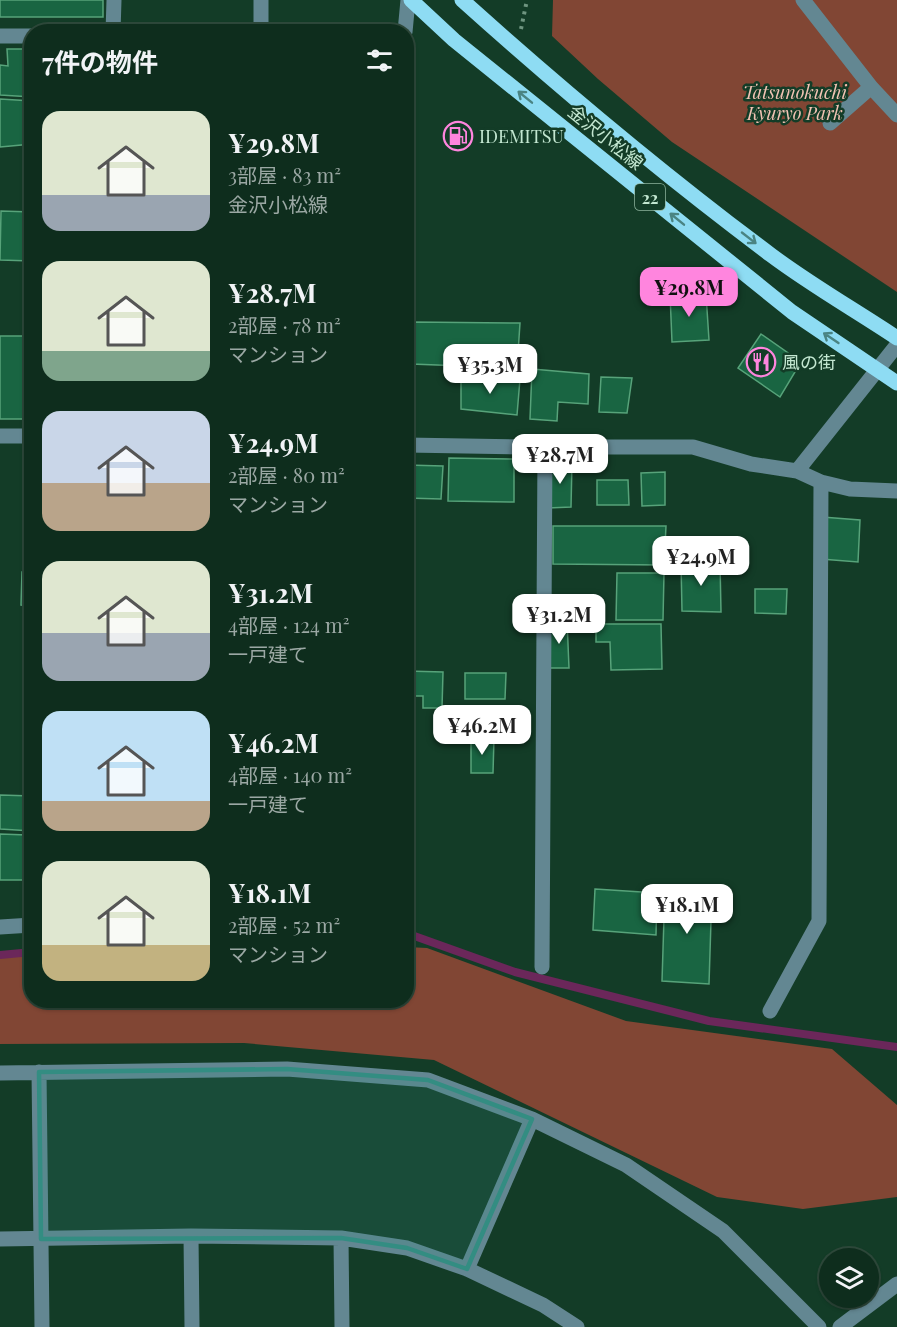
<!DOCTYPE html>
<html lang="ja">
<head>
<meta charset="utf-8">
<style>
	body { margin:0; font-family:"Playfair Display","Noto Sans JP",serif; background:#1c392a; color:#f1f3f6; height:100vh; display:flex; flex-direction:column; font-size:22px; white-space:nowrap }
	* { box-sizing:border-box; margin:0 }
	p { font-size:20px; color:#9ba8a4 }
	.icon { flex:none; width:33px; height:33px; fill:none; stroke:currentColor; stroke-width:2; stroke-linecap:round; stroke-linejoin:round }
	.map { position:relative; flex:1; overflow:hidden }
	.side { position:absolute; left:24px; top:24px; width:390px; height:984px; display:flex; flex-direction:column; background:#0e2d1d; border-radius:24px; box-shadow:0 2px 4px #0004,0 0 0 2px #2e493b }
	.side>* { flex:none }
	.controls { position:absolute; left:819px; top:1248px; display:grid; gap:12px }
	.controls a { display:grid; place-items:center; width:60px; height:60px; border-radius:50%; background:#0e2d1d; box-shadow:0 2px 4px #0004,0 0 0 2px #2e493b; font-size:30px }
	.price { position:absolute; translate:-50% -51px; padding:0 14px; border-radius:12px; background:#fff; color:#222; font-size:20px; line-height:39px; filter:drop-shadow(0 2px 3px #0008) }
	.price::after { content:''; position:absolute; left:50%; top:36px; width:18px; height:14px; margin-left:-9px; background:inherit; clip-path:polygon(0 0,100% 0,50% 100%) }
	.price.selected { background:#ff85de; color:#111 }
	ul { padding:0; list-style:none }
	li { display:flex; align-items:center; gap:18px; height:150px; padding:0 18px }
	li span { display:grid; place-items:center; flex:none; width:168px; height:120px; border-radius:18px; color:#555 }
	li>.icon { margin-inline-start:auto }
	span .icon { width:72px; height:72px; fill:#fffc; stroke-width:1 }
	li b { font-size:26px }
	h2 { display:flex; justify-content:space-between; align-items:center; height:72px; padding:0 18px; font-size:26px }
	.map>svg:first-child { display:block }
	.green { fill:#814634 }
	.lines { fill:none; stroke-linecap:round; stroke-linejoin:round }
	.stream { stroke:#6b275a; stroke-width:8 }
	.building { fill:#196542; stroke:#57a37a; stroke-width:1.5 }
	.path { stroke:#6f9580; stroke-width:4; stroke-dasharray:3 4.5; stroke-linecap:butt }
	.minor { stroke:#638792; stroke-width:15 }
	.major { stroke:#8edcf3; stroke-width:15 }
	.oneway { stroke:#4a8483 }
	.marked { fill:#338d82; fill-opacity:0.2; stroke:#338d82; stroke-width:4.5; stroke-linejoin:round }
	.labels { text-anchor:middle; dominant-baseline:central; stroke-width:5; stroke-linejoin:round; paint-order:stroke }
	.shield { fill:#133c27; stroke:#8eb49e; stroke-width:1.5 }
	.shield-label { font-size:16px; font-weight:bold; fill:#c3e7d1 }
	.park-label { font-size:18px; font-style:italic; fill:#f2c3b4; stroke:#133c27 }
	.poi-label { font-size:18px; fill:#c3e7d1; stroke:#133c27; text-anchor:start }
	.street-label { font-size:18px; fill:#c3e7d1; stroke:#133c27 }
</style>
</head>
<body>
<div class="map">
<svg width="897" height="1327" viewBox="0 0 897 1327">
	<rect width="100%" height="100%" fill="#133c27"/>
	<path class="green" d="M553,0H897V292L672,142L598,79L552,36Z
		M407,947L427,948L626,1021L832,1049L897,1105V1197L803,1209L717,1197L434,1060L244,1043L0,1044V954L31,953L32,1000H406Z"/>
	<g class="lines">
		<path class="stream" d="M406,933L515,972L709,1021L897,1047
			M0,955L32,952"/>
	</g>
	<path class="building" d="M0,0H103V17H0Z
		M7,49H32V97L0,95V65L8,66Z
		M0,99L32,101V144L0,147Z
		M1,211L32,212V261L0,260Z
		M670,294H706L709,340L672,342Z
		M412,322L520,323L517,368L411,364Z
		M761,334L801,362L780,397L738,368Z
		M0,336H32V419H0Z
		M532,369L589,374L588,404L558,402L557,421L530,419Z
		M461,376L520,379L517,415L461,409Z
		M601,377L632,378L627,413L599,412Z
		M449,458L514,459V502L448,501Z
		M572,462L571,507L548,508V463Z
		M406,465L443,466L441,499L406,498Z
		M665,472V505L642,506L641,473Z
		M597,480H628L629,505H597Z
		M28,508H32V552H28Z
		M822,517L860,520L858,562L821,559Z
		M553,526H666L664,565L553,564Z
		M681,563H720L721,612L682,611Z
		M22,572H32V606L21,605Z
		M617,573H664L663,620H616Z
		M755,589H787L786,614L755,613Z
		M567,620L569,668H549L550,621Z
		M596,624H661L662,669L611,670L610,642H596Z
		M406,671L443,672L442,708H423V696H406Z
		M465,673H506L505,699H465Z
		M406,731H413V771H406Z
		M494,738L493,773H471V739Z
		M0,795L32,796V831L0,829Z
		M0,834L27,835L24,880H0Z
		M665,886L712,889L709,984L662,981Z
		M595,889L657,893L656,935L593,930Z"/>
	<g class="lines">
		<path class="path" d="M521,29L527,0"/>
		<path class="minor" d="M261,0V32
			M803,0L871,87L897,115
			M113,32L114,0
			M405,32L408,0
			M0,36H32
			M830,123L871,87
			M0,436H32
			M406,445L528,447H693L751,464L797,471L821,482L850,489L897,491
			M797,471L897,345
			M0,927L32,925
			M542,967L545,447
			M770,1011L819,921L821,482
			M39,1072L42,1327
			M0,1073L287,1069L428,1080L532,1119L626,1165L723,1231L819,1327
			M191,1236L192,1327
			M341,1238L342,1327
			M0,1239L191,1236L341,1238L407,1248L467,1269L543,1305L577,1327
			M467,1269L532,1119
			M840,1327L897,1284"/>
		<path class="major" d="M411,0L454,40L792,312L897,383
			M462,0C561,89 664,175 771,255C811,285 855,310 897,338"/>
	</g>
	<defs><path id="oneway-shaft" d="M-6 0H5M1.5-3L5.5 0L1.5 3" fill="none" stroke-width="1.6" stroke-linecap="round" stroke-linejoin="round" transform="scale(1.5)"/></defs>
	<g class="oneway">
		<use href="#oneway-shaft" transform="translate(525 97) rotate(-141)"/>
		<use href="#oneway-shaft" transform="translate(677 219) rotate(-141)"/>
		<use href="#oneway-shaft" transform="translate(749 238) rotate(38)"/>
		<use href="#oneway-shaft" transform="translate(831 338) rotate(-146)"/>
	</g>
	<path class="marked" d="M287,1069L428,1080L532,1119L467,1269L407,1248L341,1238L41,1239L39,1072Z"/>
	<defs>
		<g id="fuel-ring" transform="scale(1.5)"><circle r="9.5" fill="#133c27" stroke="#ff85de" stroke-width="1.5"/><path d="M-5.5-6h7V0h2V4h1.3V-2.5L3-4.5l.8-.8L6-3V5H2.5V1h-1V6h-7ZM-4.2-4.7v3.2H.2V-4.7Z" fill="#ff85de"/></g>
		<g id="restaurant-ring" transform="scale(1.5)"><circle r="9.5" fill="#133c27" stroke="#ff85de" stroke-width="1.5"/><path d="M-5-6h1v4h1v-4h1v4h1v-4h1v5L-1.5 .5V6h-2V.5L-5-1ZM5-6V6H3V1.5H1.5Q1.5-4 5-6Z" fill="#ff85de"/></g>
	</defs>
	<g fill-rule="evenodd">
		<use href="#fuel-ring" x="458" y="136"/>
		<use href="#restaurant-ring" x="761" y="362"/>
	</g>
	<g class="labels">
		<rect class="shield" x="635" y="184" width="30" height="26" rx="4.5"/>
		<g class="shield-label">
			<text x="650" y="197">22</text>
		</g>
		<g class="park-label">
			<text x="795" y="92">Tatsunokuchi<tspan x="795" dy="21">Kyuryo Park</tspan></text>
		</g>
		<g class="poi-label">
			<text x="479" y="136">IDEMITSU</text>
			<text x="782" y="362">風の街</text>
		</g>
		<g class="street-label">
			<text transform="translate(606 137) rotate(39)">金沢小松線</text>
		</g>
	</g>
</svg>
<div class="controls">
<a><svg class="icon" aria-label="layers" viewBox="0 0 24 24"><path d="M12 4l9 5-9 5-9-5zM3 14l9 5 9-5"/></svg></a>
</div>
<b class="price selected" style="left:689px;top:318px">¥29.8M</b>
<b class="price" style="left:490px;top:395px">¥35.3M</b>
<b class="price" style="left:560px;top:485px">¥28.7M</b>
<b class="price" style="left:701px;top:587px">¥24.9M</b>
<b class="price" style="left:559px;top:645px">¥31.2M</b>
<b class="price" style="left:482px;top:756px">¥46.2M</b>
<b class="price" style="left:687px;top:935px">¥18.1M</b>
<section class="side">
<h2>7件の物件<svg class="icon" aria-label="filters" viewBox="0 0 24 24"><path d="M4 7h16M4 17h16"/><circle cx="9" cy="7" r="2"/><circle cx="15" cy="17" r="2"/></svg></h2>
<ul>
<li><span style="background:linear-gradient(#dfe7d0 70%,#9aa5b1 0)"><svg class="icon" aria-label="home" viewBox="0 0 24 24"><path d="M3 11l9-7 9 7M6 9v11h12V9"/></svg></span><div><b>¥29.8M</b><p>3部屋 · 83 m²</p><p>金沢小松線</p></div></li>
<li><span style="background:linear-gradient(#dfe7d0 75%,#7fa58c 0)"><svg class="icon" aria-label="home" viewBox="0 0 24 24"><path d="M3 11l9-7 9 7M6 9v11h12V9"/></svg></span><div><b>¥28.7M</b><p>2部屋 · 78 m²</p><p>マンション</p></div></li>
<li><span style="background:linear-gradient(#c9d6e8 60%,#b9a48a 0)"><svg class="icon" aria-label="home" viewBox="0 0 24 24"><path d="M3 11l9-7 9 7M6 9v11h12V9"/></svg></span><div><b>¥24.9M</b><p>2部屋 · 80 m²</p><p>マンション</p></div></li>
<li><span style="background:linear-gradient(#dfe7d0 60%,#9aa5b1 0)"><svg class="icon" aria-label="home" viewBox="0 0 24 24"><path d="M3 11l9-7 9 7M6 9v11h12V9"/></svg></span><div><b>¥31.2M</b><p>4部屋 · 124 m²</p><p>一戸建て</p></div></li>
<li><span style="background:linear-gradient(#bfe0f5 75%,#b9a48a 0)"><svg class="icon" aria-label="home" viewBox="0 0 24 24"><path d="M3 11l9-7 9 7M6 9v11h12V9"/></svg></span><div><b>¥46.2M</b><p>4部屋 · 140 m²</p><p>一戸建て</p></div></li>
<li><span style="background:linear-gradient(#dfe7d0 70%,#c2b280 0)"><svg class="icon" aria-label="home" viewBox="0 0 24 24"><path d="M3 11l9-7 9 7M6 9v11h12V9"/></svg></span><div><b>¥18.1M</b><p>2部屋 · 52 m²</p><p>マンション</p></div></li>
</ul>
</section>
</div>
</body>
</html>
